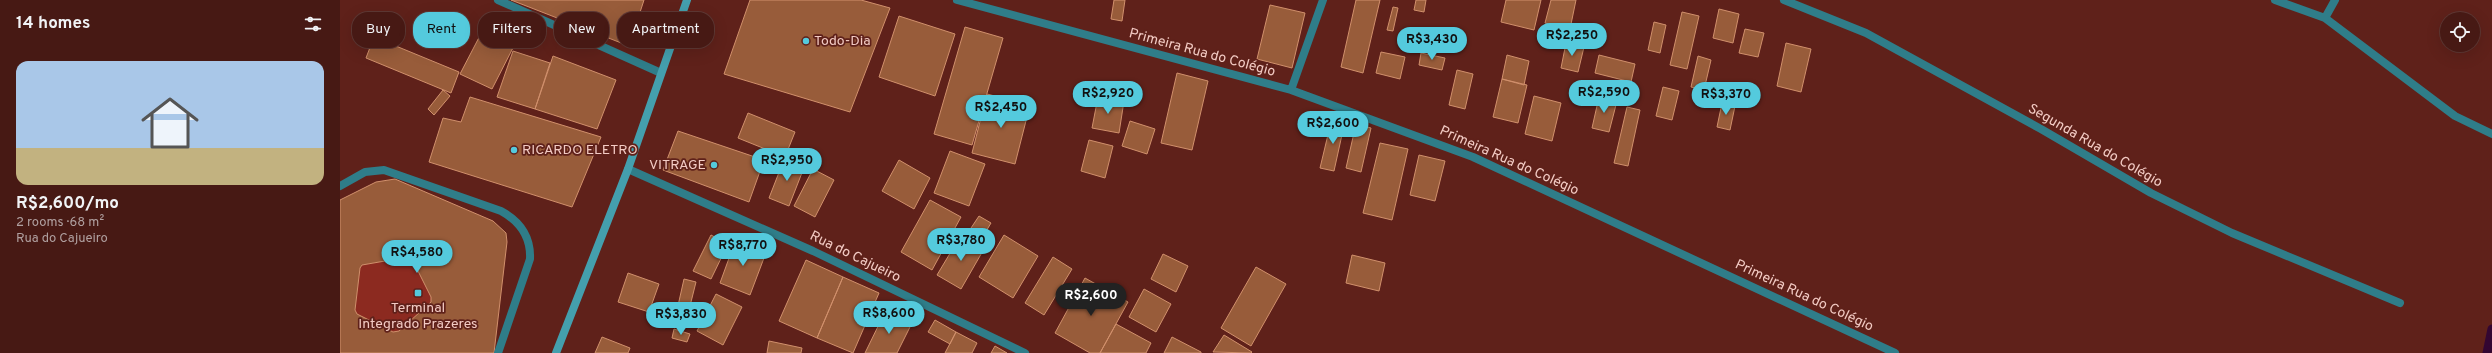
<!DOCTYPE html>
<html lang="en">
<head>
<meta charset="utf-8">
<style>
	body { margin:0; font-family:Overpass,sans-serif; background:#512622; color:#f1f3f6; height:100vh; display:flex; flex-direction:column; font-size:15px; white-space:nowrap }
	* { box-sizing:border-box; margin:0 }
	p { font-size:13px; color:#b0a0a0 }
	.icon { flex:none; width:22px; height:22px; fill:none; stroke:currentColor; stroke-width:2; stroke-linecap:round; stroke-linejoin:round }
	.map { position:relative; flex:1; overflow:hidden }
	.side { display:flex; flex-direction:column; background:#471914; width:340px }
	.side>* { flex:none }
	.hud { position:absolute; left:12px; top:12px; width:380px; height:36px; display:flex; gap:8px }
	.controls { position:absolute; left:2100px; top:12px; display:grid; gap:8px }
	.controls a { display:grid; place-items:center; width:40px; height:40px; border-radius:50%; background:#471914; box-shadow:0 4px 16px #0002,0 0 0 1px #5f3834; font-size:20px }
	.price { position:absolute; translate:-50% -34px; padding:0 9px; border-radius:14px; background:#54cadd; color:#111; font-size:13px; line-height:26px; filter:drop-shadow(0 1px 2px #0008) }
	.price::after { content:''; position:absolute; left:50%; top:24px; width:12px; height:9px; margin-left:-6px; background:inherit; clip-path:polygon(0 0,100% 0,50% 100%) }
	.price.current { background:#222; color:#fff }
	ul { padding:0; list-style:none }
	li { display:grid; align-content:center; gap:8px; height:212px; padding:0 16px }
	li span { display:grid; place-items:center; height:124px; border-radius:12px; color:#555 }
	li>.icon { margin-inline-start:auto }
	span .icon { width:72px; height:72px; fill:#fffc; stroke-width:1 }
	li b { font-size:17px }
	h2 { display:flex; justify-content:space-between; align-items:center; height:48px; padding:0 16px; font-size:17px }
	.tag { padding:0 14px; border-radius:16px; background:#471914; box-shadow:0 4px 16px #0002,0 0 0 1px #5f3834; font-size:14px; line-height:36px }
	.tag.current { background:#54cadd; color:#111 }
	main { display:flex; flex:1; min-height:0 }
	.map>svg:first-child { display:block }
	.green { fill:#8c2a20 }
	.lines { fill:none; stroke-linecap:round; stroke-linejoin:round }
	.stream { stroke:#330632; stroke-width:9 }
	.building { fill:#985c3a; stroke:#d1906c; fill-rule:evenodd }
	.service { stroke:#2f7d89; stroke-width:8 }
	.minor { stroke:#2f7d89; stroke-width:8 }
	.secondary { stroke:#449fad; stroke-width:8 }
	.poi-dot { fill:#54cadd; stroke:#5f211a; stroke-width:1.5 }
	.labels { text-anchor:middle; dominant-baseline:central; stroke-width:3.5; stroke-linejoin:round; paint-order:stroke }
	.poi-label { font-size:14px; fill:#f3cbc4; stroke:#5f211a; text-anchor:start }
	.street-label { font-size:14px; fill:#f3cbc4; stroke:#5f211a }
</style>
</head>
<body>
<main>
<section class="side">
<h2>14 homes<svg class="icon" aria-label="filters" viewBox="0 0 24 24"><path d="M4 7h16M4 17h16"/><circle cx="9" cy="7" r="2"/><circle cx="15" cy="17" r="2"/></svg></h2>
<ul>
<li><span style="background:linear-gradient(#a9c7e8 70%,#c2b280 0)"><svg class="icon" aria-label="home" viewBox="0 0 24 24"><path d="M3 11l9-7 9 7M6 9v11h12V9"/></svg></span><div><b>R$2,600/mo</b><p>2 rooms · 68 m²</p><p>Rua do Cajueiro</p></div></li>
</ul>
</section>
<div class="map">
<svg width="2152" height="353" viewBox="0 0 2152 353">
	<rect width="100%" height="100%" fill="#5f211a"/>
	<path class="green" d="M68,257L72,259L91,297V302L59,331L53,332L17,314L15,310L20,268L22,265Z"/>
	<g class="lines">
		<path class="stream" d="M2147,353L2152,329"/>
	</g>
	<path class="building" d="M171,0H304L289,46Z
		M410,0H521L550,8L510,112L384,74Z
		M774,0H785L782,21L771,19Z
		M1016,0H1040L1023,73L1001,67Z
		M1076,0H1086L1084,12L1074,10Z
		M1166,0H1201L1194,30L1161,22Z
		M1211,0H1236L1230,29L1205,23Z
		M930,5L965,13L952,68L917,59Z
		M1053,7L1058,8L1053,31L1047,30Z
		M1379,9L1399,14L1393,43L1373,38Z
		M1342,12L1359,16L1347,69L1330,65Z
		M559,16L615,34L595,96L539,77Z
		M1314,22L1326,25L1320,53L1308,50Z
		M146,24L177,40L152,89L120,74Z
		M625,27L663,38L632,145L594,134Z
		M1405,29L1424,33L1418,57L1399,53Z
		M34,37L119,72L111,93L26,58Z
		M1226,43L1244,47L1238,72L1221,68Z
		M1446,43L1471,49L1461,92L1437,86Z
		M173,51L210,63L195,109L157,97Z
		M1041,52L1065,57L1060,79L1036,73Z
		M1081,53L1105,58L1102,70L1079,65Z
		M1167,55L1189,61L1184,85L1162,79Z
		M1259,55L1295,64L1291,82L1255,73Z
		M213,56L276,80L257,129L195,109Z
		M1358,56L1371,60L1364,90L1351,87Z
		M1117,70L1133,74L1125,109L1109,105Z
		M837,73L868,81L852,150L821,143Z
		M1162,79L1187,85L1178,123L1153,117Z
		M1323,87L1339,91L1332,120L1316,116Z
		M103,90L110,96L94,115L88,109Z
		M647,94L690,105L675,164L632,153Z
		M1194,96L1221,103L1212,141L1185,134Z
		M130,97L261,137L232,207L89,162L103,118L121,122Z
		M758,97L784,101L779,133L752,128Z
		M1259,97L1277,101L1269,132L1252,128Z
		M1382,103L1395,106L1390,130L1377,127Z
		M1287,107L1300,110L1288,166L1274,163Z
		M408,113L455,132L445,157L398,138Z
		M992,118L1005,121L994,171L980,168Z
		M790,121L815,129L807,154L782,146Z
		M1016,124L1031,128L1021,172L1006,168Z
		M338,131L424,160L409,202L323,170Z
		M749,140L773,146L765,178L741,171Z
		M1040,143L1068,149L1052,220L1023,213Z
		M610,151L645,164L629,206L594,193Z
		M1079,155L1105,161L1095,201L1070,195Z
		M445,157L465,165L449,206L429,198Z
		M559,160L590,178L574,209L542,191Z
		M473,169L494,180L475,217L454,206Z
		M55,179L153,221L166,233L167,242L154,353H0V200L36,182ZM68,257L72,259L91,297V302L59,331L53,332L17,314L15,310L20,268L22,265Z
		M590,200L621,217L592,270L561,252Z
		M639,216L651,223L642,238L629,231Z
		M371,235L388,244L371,279L353,271Z
		M621,235L644,249L621,289L597,275Z
		M664,235L698,256L673,298L639,277Z
		M396,239L427,250L410,295L380,283Z
		M823,254L848,266L836,292L811,279Z
		M1012,255L1045,263L1039,291L1006,283Z
		M713,257L732,269L704,315L685,303Z
		M466,260L503,277L477,338L439,321Z
		M916,267L946,284L911,346L881,328Z
		M288,273L319,284L309,312L278,302Z
		M503,277L539,293L513,353L477,338Z
		M745,278L788,302L760,353H750L715,333Z
		M344,279L356,282L346,322L335,319Z
		M804,289L831,304L816,332L789,317Z
		M376,294L402,307L383,345L357,331Z
		M546,310L572,323L557,353H525Z
		M595,320L616,332L610,344L588,332Z
		M776,324L811,343L806,353H760Z
		M334,329L350,334L347,342L332,338Z
		M616,332L637,343L632,353H605Z
		M884,335L912,352L911,353L873,352Z
		M262,337L290,348L288,353H255Z
		M832,337L861,352V353H824Z
		M429,341L462,348L461,353H427Z
		M655,346L667,353H651Z"/>
	<g class="lines">
		<path class="service" d="M0,186L25,172L44,170L161,211C181,222 191,237 190,259L158,353"/>
		<path class="minor" d="M158,0L321,73
			M617,0L951,90L1133,157L1555,353
			M1444,0L1526,33L1701,129L1811,193L1892,233L2060,303
			M1935,0L1985,18L2115,116L2152,134
			M1985,18L1995,0
			M951,90L983,0
			M288,169L473,251L685,353"/>
		<path class="secondary" d="M216,353L288,169L347,0"/>
	</g>
	<g class="poi-dot">
		<circle cx="466" cy="41" r="4"/>
		<circle cx="174" cy="150" r="4"/>
		<circle cx="374" cy="165" r="4"/>
		<rect x="74" y="289" width="8" height="8" rx="2"/>
	</g>
	<g class="labels">
		<g class="poi-label">
			<text x="474" y="41">Todo-Dia</text>
			<text x="182" y="150">RICARDO ELETRO</text>
			<text x="366" y="165" text-anchor="end">VITRAGE</text>
			<text x="78" y="308" text-anchor="middle">Terminal<tspan x="78" dy="16">Integrado Prazeres</tspan></text>
		</g>
		<g class="street-label">
			<text transform="translate(862 53) rotate(15)">Primeira Rua do Colégio</text>
			<text transform="translate(1755 146) rotate(30)">Segunda Rua do Colégio</text>
			<text transform="translate(1169 161) rotate(24)">Primeira Rua do Colégio</text>
			<text transform="translate(515 257) rotate(26)">Rua do Cajueiro</text>
			<text transform="translate(1464 296) rotate(25)">Primeira Rua do Colégio</text>
		</g>
	</g>
</svg>
<div class="controls">
<a><svg class="icon" aria-label="locate" viewBox="0 0 24 24"><circle cx="12" cy="12" r="6"/><path d="M12 2v4M12 18v4M2 12h4M18 12h4"/></svg></a>
</div>
<b class="price" style="left:1232px;top:57px">R$2,250</b>
<b class="price" style="left:1092px;top:61px">R$3,430</b>
<b class="price" style="left:1264px;top:114px">R$2,590</b>
<b class="price" style="left:768px;top:115px">R$2,920</b>
<b class="price" style="left:1386px;top:116px">R$3,370</b>
<b class="price" style="left:661px;top:129px">R$2,450</b>
<b class="price" style="left:993px;top:145px">R$2,600</b>
<b class="price" style="left:447px;top:182px">R$2,950</b>
<b class="price" style="left:621px;top:262px">R$3,780</b>
<b class="price" style="left:403px;top:267px">R$8,770</b>
<b class="price" style="left:77px;top:274px">R$4,580</b>
<b class="price current" style="left:751px;top:317px">R$2,600</b>
<b class="price" style="left:549px;top:335px">R$8,600</b>
<b class="price" style="left:341px;top:336px">R$3,830</b>
<div class="hud">
<a class="tag">Buy</a>
<a class="tag current">Rent</a>
<a class="tag">Filters</a>
<a class="tag">New</a>
<a class="tag">Apartment</a>
</div>
</div>
</main>
</body>
</html>
